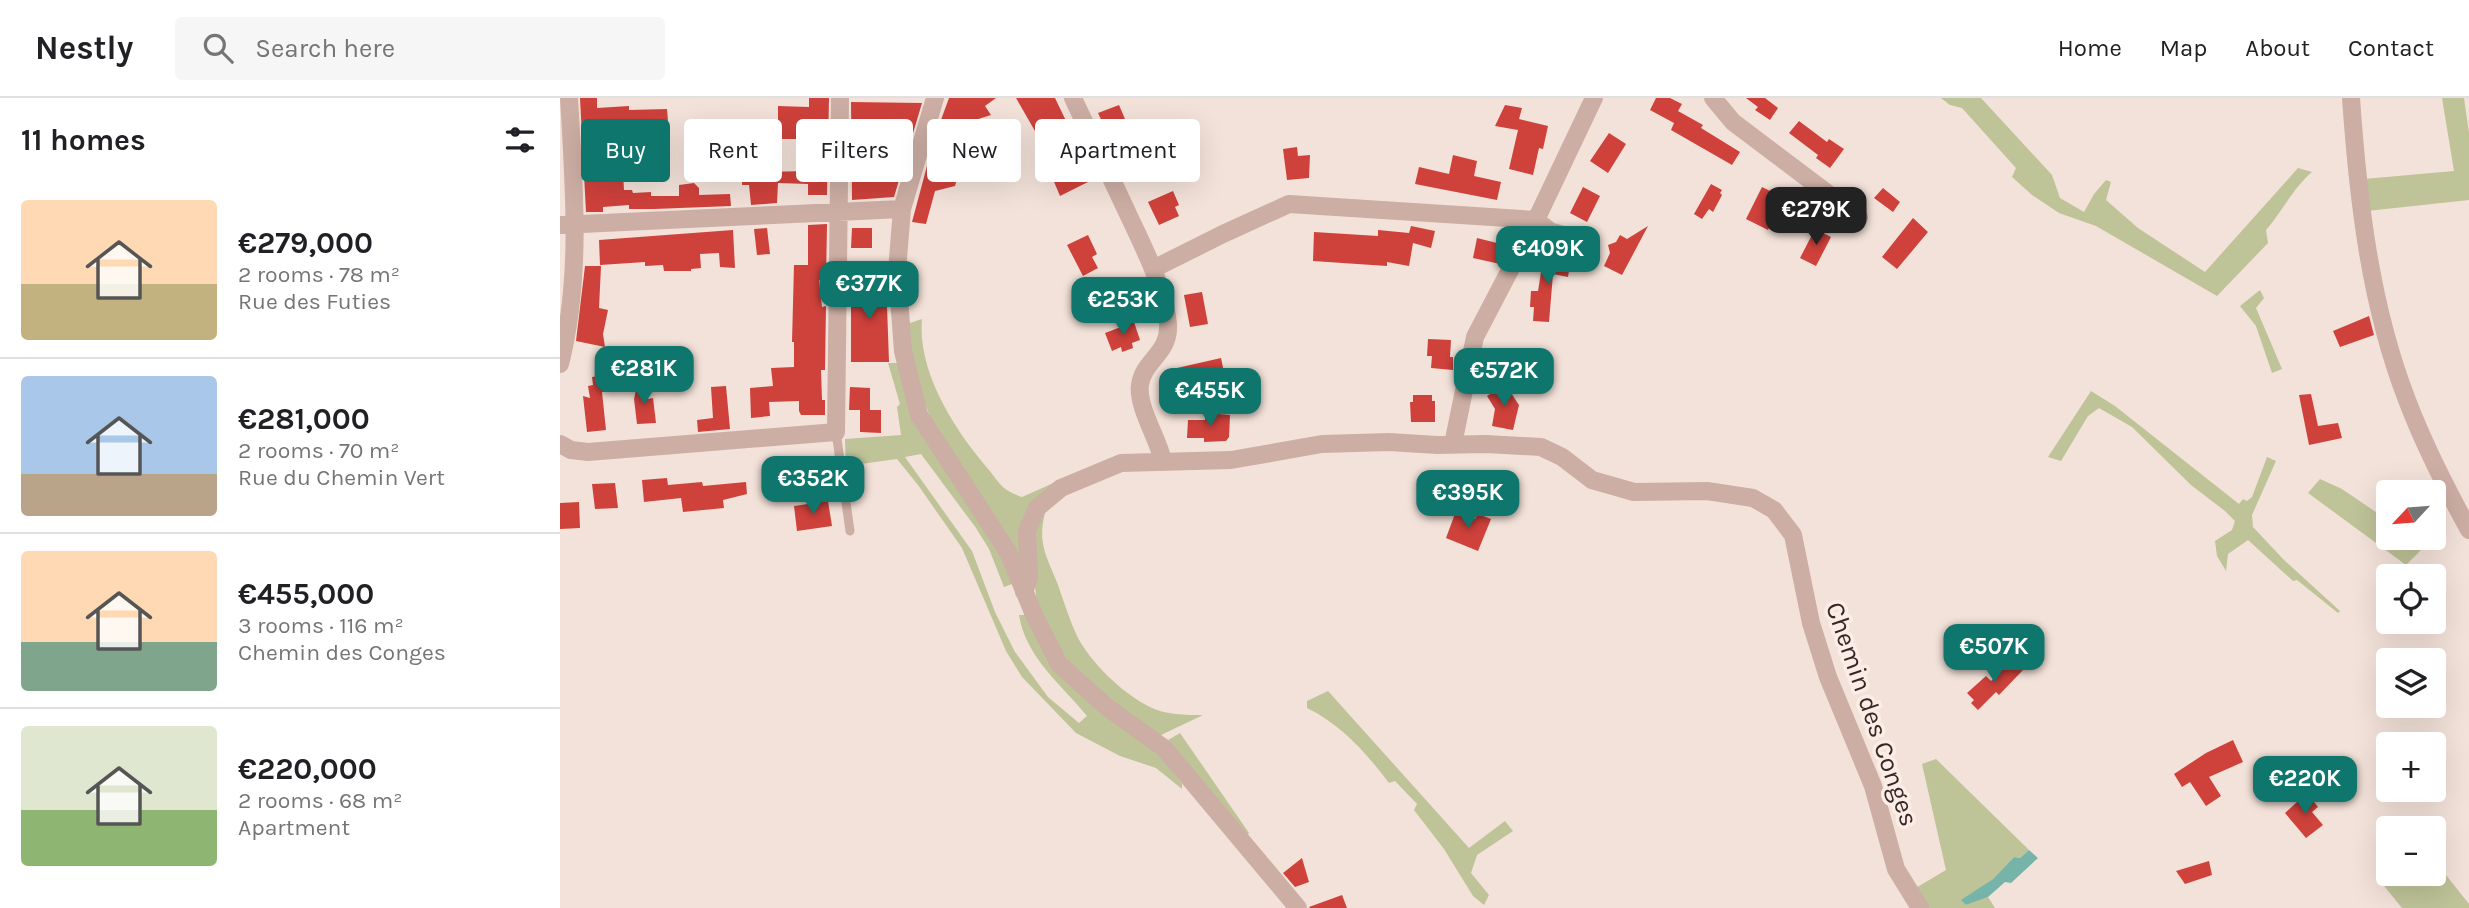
<!DOCTYPE html>
<html lang="en">
<head>
<meta charset="utf-8">
<style>
	body { margin:0; font-family:Karla,sans-serif; background:#f6f6f6; color:#202124; height:100vh; display:flex; flex-direction:column; font-size:26px; white-space:nowrap }
	* { box-sizing:border-box; margin:0 }
	p { font-size:23px; color:#757577 }
	.icon { flex:none; width:38px; height:38px; fill:none; stroke:currentColor; stroke-width:2; stroke-linecap:round; stroke-linejoin:round }
	.map { position:relative; flex:1; overflow:hidden }
	.drawer { display:flex; flex-direction:column; background:#fff; width:560px }
	.drawer>* { flex:none }
	.hud { position:absolute; left:21px; top:21px; width:665px; height:63px; display:flex; gap:14px }
	.needle { width:46px; rotate:244deg }
	.tools { position:absolute; left:1816px; top:382px; display:grid; gap:14px }
	.tools a { display:grid; place-items:center; width:70px; height:70px; border-radius:7px; background:#fff; box-shadow:0 7px 28px #0002; font-size:35px }
	.price { position:absolute; translate:-50% -60px; padding:0 16px; border-radius:14px; background:#0f766e; color:#fff; font-size:23px; line-height:46px; filter:drop-shadow(0 2px 4px #0008) }
	.price::after { content:''; position:absolute; left:50%; top:42px; width:21px; height:16px; margin-left:-10px; background:inherit; clip-path:polygon(0 0,100% 0,50% 100%) }
	.price.active { background:#222; color:#fff }
	ul { padding:0; list-style:none }
	li { display:flex; align-items:center; gap:21px; height:175px; padding:0 21px }
	li+li { border-top:2px solid #e0e0e0 }
	li span { display:grid; place-items:center; flex:none; width:196px; height:140px; border-radius:7px; color:#555 }
	li>.icon { margin-inline-start:auto }
	span .icon { width:84px; height:84px; fill:#fffc; stroke-width:1 }
	li b { font-size:30px }
	h2 { display:flex; justify-content:space-between; align-items:center; height:84px; padding:0 21px; font-size:30px }
	.chip { padding:0 24px; border-radius:7px; background:#fff; box-shadow:0 7px 28px #0002; font-size:24px; line-height:63px }
	.chip.active { background:#0f766e; color:#fff }
	header { display:flex; align-items:center; gap:42px; box-sizing:border-box; height:98px; padding:0 35px; background:#fff; border-bottom:2px solid #e0e0e0 }
	header strong { font-size:33px }
	nav { display:flex; gap:38px; margin-inline-start:auto; font-size:24px }
	.search { width:490px; height:63px; background:#f6f6f6; display:flex; align-items:center; gap:18px; box-sizing:border-box; padding:0 24px; border-radius:7px; color:#757577; font-size:26px }
	main { display:flex; flex:1; min-height:0 }
	.map>svg:first-child { display:block }
	.green { fill:#bec398 }
	.water { fill:#76b3a9 }
	.building { fill:#cf413b }
	.lines { fill:none; stroke-linecap:round; stroke-linejoin:round }
	.lane { stroke:#ccaea4; stroke-width:9 }
	.street { stroke:#ccaea4; stroke-width:18 }
	.labels { text-anchor:middle; dominant-baseline:central; stroke-width:7; stroke-linejoin:round; paint-order:stroke }
	.street-label { font-size:26px; fill:#372826; stroke:#fbede6 }
</style>
</head>
<body>
<header>
<strong>Nestly</strong>
<div class="search"><svg class="icon" aria-label="search" viewBox="0 0 24 24"><circle cx="10" cy="10" r="6"/><path d="M15 15l6 6"/></svg>Search here</div>
<nav><a>Home</a><a>Map</a><a>About</a><a>Contact</a></nav>
</header>
<main>
<section class="drawer">
<h2>11 homes<svg class="icon" aria-label="filters" viewBox="0 0 24 24"><path d="M4 7h16M4 17h16"/><circle cx="9" cy="7" r="2"/><circle cx="15" cy="17" r="2"/></svg></h2>
<ul>
<li><span style="background:linear-gradient(#ffd9b3 60%,#c2b280 0)"><svg class="icon" aria-label="home" viewBox="0 0 24 24"><path d="M3 11l9-7 9 7M6 9v11h12V9"/></svg></span><div><b>€279,000</b><p>2 rooms · 78 m²</p><p>Rue des Futies</p></div></li>
<li><span style="background:linear-gradient(#a9c7e8 70%,#b9a48a 0)"><svg class="icon" aria-label="home" viewBox="0 0 24 24"><path d="M3 11l9-7 9 7M6 9v11h12V9"/></svg></span><div><b>€281,000</b><p>2 rooms · 70 m²</p><p>Rue du Chemin Vert</p></div></li>
<li><span style="background:linear-gradient(#ffd9b3 65%,#7fa58c 0)"><svg class="icon" aria-label="home" viewBox="0 0 24 24"><path d="M3 11l9-7 9 7M6 9v11h12V9"/></svg></span><div><b>€455,000</b><p>3 rooms · 116 m²</p><p>Chemin des Conges</p></div></li>
<li><span style="background:linear-gradient(#dfe7d0 60%,#8fb573 0)"><svg class="icon" aria-label="home" viewBox="0 0 24 24"><path d="M3 11l9-7 9 7M6 9v11h12V9"/></svg></span><div><b>€220,000</b><p>2 rooms · 68 m²</p><p>Apartment</p></div></li>
</ul>
</section>
<div class="map">
<svg width="1909" height="810" viewBox="0 0 1909 810">
	<rect width="100%" height="100%" fill="#f3e2d9"/>
	<path class="green" d="M1381,0H1421L1492,77L1500,100L1524,114L1534,96L1546,82L1551,84L1546,102L1578,130L1645,174L1738,70L1752,74C1733,90 1722,114 1706,132L1708,145L1657,198L1536,128L1499,115L1472,97L1452,79L1456,70L1402,10L1390,7Z
		M1882,0H1904L1909,35V102L1807,113L1804,81L1894,73Z
		M1700,192L1704,200L1696,210L1722,271L1712,275L1696,228L1680,208Z
		M362,221C357,274 395,333 429,372C434,378 440,388 447,392C451,395 457,397 462,399L498,383L478,400L466,470L374,328L356,284L347,226Z
		M328,265H340L439,450L452,486L444,489L429,451L416,430L361,356L345,359L412,453L435,514L455,554L488,599L519,625L527,618C502,587 466,560 459,517H467L495,570L595,650L622,686V691L596,670L560,658L516,635L462,579L446,553L402,450L358,387L337,361L286,368L285,341L341,337L337,309L340,306Z
		M1531,293L1555,308L1679,406L1683,401L1687,403L1692,399L1707,359L1716,363L1692,417L1693,429L1724,462L1780,513L1778,515L1737,482L1733,483L1688,442L1668,456L1666,473L1657,458L1655,443L1672,432L1675,423L1665,413L1631,387L1572,329L1539,310L1528,318L1501,363L1488,359Z
		M1760,381L1782,391L1829,423V439H1853L1865,448L1846,467L1748,395Z
		M482,414L485,415C477,446 487,459 498,487C504,504 509,521 517,538C530,564 563,596 590,609C606,617 625,617 643,617L599,638C553,609 503,571 482,520C475,504 475,488 474,472C472,443 472,440 482,414Z
		M768,593L909,750L945,723L953,733L917,757L911,775L929,797L924,807L913,798L884,751L854,712L857,706L835,683L829,685C806,655 782,627 747,610V603Z
		M620,635L689,735L685,740L608,642Z
		M1376,661L1469,752L1460,760L1454,759L1433,781L1402,802L1406,807L1428,799L1435,810H1367L1354,791L1386,772L1362,666Z
		M1874,762L1909,806V810H1842L1820,783L1829,774L1874,775Z"/>
	<path class="water" d="M1469,752L1478,760L1451,785L1445,784L1428,799L1406,807L1401,802L1433,781L1454,759L1460,760Z"/>
	<path class="building" d="M20,0H37V10L69,8V12L107,11L108,23L70,25V35L42,38L44,75L63,74L64,92H72L73,95L91,94V98H119V87L134,85L139,90V97L170,96L171,108L94,111H69V107L43,109V114H26Z
		M249,0H269L267,97H248V86L218,85L217,105L191,107L189,87H182V64H200L199,74L248,73L249,41H218V8L249,9Z
		M389,0H436L425,8L431,17L412,23L417,42L414,44L425,76L397,81L395,88L375,93L366,126L352,124L367,68L390,63L378,30Z
		M456,0H495L534,81L500,98L476,41L479,40Z
		M1096,0H1110L1122,6L1118,13L1143,27L1141,30L1180,54L1172,67L1111,32L1114,25L1090,12Z
		M1186,0H1205L1218,10L1210,22L1195,12L1198,9Z
		M291,4L362,5L334,99L292,102Z
		M559,7L565,21L560,22L563,29L548,36L538,15Z
		M945,7L962,10L959,21L988,28L983,51L979,50L973,77L949,71L958,32L935,28Z
		M1239,23L1267,44L1269,41L1284,51L1270,70L1256,60L1258,57L1229,35Z
		M1049,35L1066,46L1048,75L1030,63Z
		M737,49L738,58L750,57L749,80L727,82L723,51Z
		M579,54L589,77L574,83L564,61Z
		M893,57L917,63L914,78L941,84L937,102L855,86L859,69L889,76Z
		M1151,86L1162,92L1160,95L1162,97L1153,114L1149,111L1142,121L1134,116Z
		M1023,89L1040,98L1027,124L1010,115Z
		M1202,89L1261,118L1253,134L1225,121L1224,124L1214,119L1208,132L1186,121Z
		M1323,90L1340,104L1333,114L1314,100Z
		M613,93L619,107L615,109L619,118L599,127L588,104Z
		M1353,120L1368,134L1337,171L1322,159Z
		M267,126L266,182H259L262,209L266,208L265,272H261L262,302H265V317H241L239,313V303L209,304L210,318L191,320L190,290L213,288L211,270L234,269V244H232L234,167H248V127Z
		M851,128L875,133L871,150L853,145L849,168L827,164V168L753,163L754,134L818,138V132L849,135Z
		M1088,128L1062,177L1044,168L1050,155L1048,147L1056,144L1060,137L1067,141Z
		M207,130L210,156L197,157L194,131Z
		M292,130H312V150H291Z
		M1255,131L1271,139L1256,168L1240,160Z
		M173,132L175,170L160,169L159,155L140,156L141,170L131,171V173H104L103,167L85,168V164L40,167L39,142Z
		M528,137L537,156L532,159L538,170L523,178L507,147Z
		M917,140L945,147L940,166L913,160Z
		M984,156L1011,160L1008,179L993,176L989,224L973,223L974,209H970L971,193H978Z
		M25,168H41L39,210L48,212L43,236L45,249L16,243Z
		M291,180H326L329,264H291Z
		M642,194L648,226L630,229L624,197Z
		M1809,218L1814,237L1780,249L1773,233Z
		M574,224L580,242L572,245L573,250L562,254L561,249L552,253L545,235Z
		M868,241L891,242L890,259H893V272L871,270L872,258H867Z
		M661,260L667,288L623,295L617,270Z
		M50,264L53,293L42,294L46,332L27,334L23,298L30,300L28,288L33,287L32,279L39,278L38,265Z
		M945,286L959,307L953,332L932,328L935,311L927,298Z
		M87,287L88,301L93,300L96,325L77,326L74,301L77,288Z
		M166,288L170,331L138,334L137,322L153,320L151,289Z
		M290,289L310,290V312H321V335L300,334V312H289Z
		M1751,296L1758,328L1778,325L1782,340L1749,347L1739,297Z
		M853,297H872V303H875V324H851L850,304H853Z
		M645,315L670,317L669,339L666,343L644,344V340H627L628,322H645Z
		M260,361L264,378L236,385L232,367Z
		M107,380L108,387L142,384L143,388L186,384L187,396L163,402L164,410L123,414L121,400L84,404L82,382Z
		M55,385L58,410L35,411L32,386Z
		M268,403L272,428L237,433L234,408Z
		M19,404L20,430L0,431V405Z
		M896,413L915,421L918,416L931,421L918,453L886,440Z
		M1452,560L1463,572L1439,597L1436,594L1418,612L1411,605L1414,602L1407,595L1426,578L1431,583Z
		M1673,642L1683,664L1649,679L1661,698L1646,708L1630,684L1622,689L1614,676L1646,655Z
		M1747,695L1758,709L1752,714L1763,727L1746,740L1725,715Z
		M742,760L749,784L735,789L723,775Z
		M1649,763L1652,777L1625,786L1616,773Z
		M782,797L787,810H750L749,809Z"/>
	<g class="lines">
		<path class="lane" d="M276,334L290,433"/>
		<path class="street" d="M375,0L342,111L337,173L343,253L359,317L448,454L475,519L499,566L548,610L604,650L738,810
			M513,0C531,39 550,77 568,116C583,148 605,191 608,226C610,256 583,262 580,287C577,309 598,340 603,363
			M1153,0L1173,24L1299,119
			M1791,0C1798,101 1810,207 1847,302C1864,347 1886,390 1909,432
			M0,127L342,111
			M593,171L663,136L729,106L976,122L990,133L1026,144
			M0,266C22,179 14,89 9,0
			M0,346L11,352L28,354L276,334L280,0
			M893,346L915,239L976,122L1034,0
			M464,494L469,480L467,433L477,410L501,390L561,365L671,362L762,346L829,344L877,347L926,346L981,349L1002,359L1032,382L1074,394L1147,393L1193,400L1214,412L1233,437L1251,525L1268,579L1313,688L1336,771L1360,810"/>
	</g>
	<g class="labels">
		<g class="street-label">
			<text transform="translate(1312 616) rotate(71)">Chemin des Conges</text>
		</g>
	</g>
</svg>
<div class="tools">
<a><svg class="needle" viewBox="-14 -14 28 28"><path d="M0-13l5 13h-10z" fill="#e53935"/><path d="M0 13l5-13h-10z" fill="#757577"/></svg></a>
<a><svg class="icon" aria-label="locate" viewBox="0 0 24 24"><circle cx="12" cy="12" r="6"/><path d="M12 2v4M12 18v4M2 12h4M18 12h4"/></svg></a>
<a><svg class="icon" aria-label="layers" viewBox="0 0 24 24"><path d="M12 4l9 5-9 5-9-5zM3 14l9 5 9-5"/></svg></a>
<a>+</a>
<a>−</a>
</div>
<b class="price active" style="left:1256px;top:149px">€279K</b>
<b class="price" style="left:988px;top:188px">€409K</b>
<b class="price" style="left:309px;top:223px">€377K</b>
<b class="price" style="left:563px;top:239px">€253K</b>
<b class="price" style="left:84px;top:308px">€281K</b>
<b class="price" style="left:944px;top:310px">€572K</b>
<b class="price" style="left:650px;top:330px">€455K</b>
<b class="price" style="left:253px;top:418px">€352K</b>
<b class="price" style="left:908px;top:432px">€395K</b>
<b class="price" style="left:1434px;top:586px">€507K</b>
<b class="price" style="left:1745px;top:718px">€220K</b>
<div class="hud">
<a class="chip active">Buy</a>
<a class="chip">Rent</a>
<a class="chip">Filters</a>
<a class="chip">New</a>
<a class="chip">Apartment</a>
</div>
</div>
</main>
</body>
</html>
